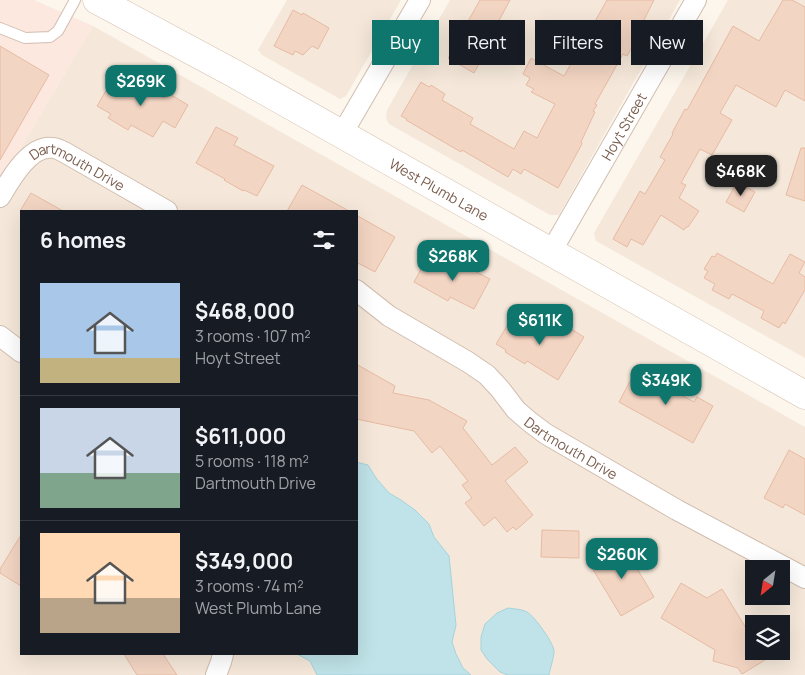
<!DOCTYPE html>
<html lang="en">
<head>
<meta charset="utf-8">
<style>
	body { margin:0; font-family:Manrope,sans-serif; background:#242831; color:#f1f3f6; height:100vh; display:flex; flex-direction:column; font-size:19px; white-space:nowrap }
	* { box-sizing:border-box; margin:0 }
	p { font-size:16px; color:#9ea1a6 }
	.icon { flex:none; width:28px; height:28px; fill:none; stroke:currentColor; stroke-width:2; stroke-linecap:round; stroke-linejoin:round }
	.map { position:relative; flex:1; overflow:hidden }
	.drawer { position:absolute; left:20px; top:210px; width:338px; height:445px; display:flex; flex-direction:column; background:#171b24; border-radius:0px; box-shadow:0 5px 20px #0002 }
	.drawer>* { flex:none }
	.top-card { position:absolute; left:372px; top:20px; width:358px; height:45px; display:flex; gap:10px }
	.needle { width:32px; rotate:210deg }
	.controls { position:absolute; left:745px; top:560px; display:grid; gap:10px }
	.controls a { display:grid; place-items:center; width:45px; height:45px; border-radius:0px; background:#171b24; box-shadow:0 5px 20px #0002; font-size:25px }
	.price { position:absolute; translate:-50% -42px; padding:0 11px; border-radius:10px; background:#0f766e; color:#fff; font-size:16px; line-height:32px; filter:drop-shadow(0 1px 2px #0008) }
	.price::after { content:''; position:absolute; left:50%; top:30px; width:15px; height:11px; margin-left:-8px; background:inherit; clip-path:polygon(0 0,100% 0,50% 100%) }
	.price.selected { background:#222; color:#fff }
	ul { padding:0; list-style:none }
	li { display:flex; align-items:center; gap:15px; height:125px; padding:0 20px }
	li+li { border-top:1px solid #363941 }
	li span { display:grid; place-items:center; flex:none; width:140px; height:100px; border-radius:0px; color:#555 }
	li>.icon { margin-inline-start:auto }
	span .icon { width:60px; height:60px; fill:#fffc; stroke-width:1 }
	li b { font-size:21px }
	h2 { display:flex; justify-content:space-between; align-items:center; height:60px; padding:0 20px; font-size:21px }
	.tag { padding:0 18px; border-radius:0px; background:#171b24; box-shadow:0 5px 20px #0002; font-size:18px; line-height:45px }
	.tag.selected { background:#0f766e; color:#fff }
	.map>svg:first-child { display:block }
	.residential { fill:#f5e8da; fill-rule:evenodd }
	.commercial { fill:#fde8e0 }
	.water { fill:#bfe3e8; stroke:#a5d3da }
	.building { fill:#f3d5c3; stroke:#e6bba3 }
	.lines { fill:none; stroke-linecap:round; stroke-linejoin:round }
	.service-casing { stroke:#d1beb0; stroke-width:12 }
	.minor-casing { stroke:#d1beb0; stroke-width:22 }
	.secondary-casing { stroke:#d6c0b0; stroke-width:29 }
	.service { stroke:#fff; stroke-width:10 }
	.minor { stroke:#fff; stroke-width:20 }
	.secondary { stroke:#fff; stroke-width:28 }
	.labels { text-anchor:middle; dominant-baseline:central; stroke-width:4; stroke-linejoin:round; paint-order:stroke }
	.street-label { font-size:14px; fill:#7a5c4d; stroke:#fffaf3 }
</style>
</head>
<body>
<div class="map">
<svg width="805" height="675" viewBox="0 0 805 675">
	<rect width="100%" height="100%" fill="#fdf6ec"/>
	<path class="residential" d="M287,0H401L346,96L340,99L262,55L258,50Z
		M450,0H680L559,215H550L389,124L386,118L387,110Z
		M728,0H805V358L596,241L594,233Z
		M93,26L805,427V675H0V182ZM21,211H356V654H21ZM754,569H781V596H754ZM754,624H781V651H754Z"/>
	<path class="commercial" d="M0,0H34L93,26L0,182Z"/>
	<path class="water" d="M356,462L368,465L376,478L389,493L401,500L415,510L429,524L434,537L449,556L456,625L452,642L456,654L463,668L471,675H317L310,661L297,654H356Z
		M508,608C514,609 522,609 527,612C535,617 553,642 554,651C554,657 550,669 549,675H508L500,672L487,659L481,650V637L485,624L497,613Z"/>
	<path class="building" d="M480,0H510L496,26L499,28L474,73L448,58L451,54L449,53L461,32H462Z
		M607,0H654L641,26L643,28L627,56L623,54L595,104L597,105L593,111L595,112L581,142L582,144L558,188L524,169L521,174L513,169L508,177L462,150L461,152L406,120L407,119L401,116L421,82L429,87L431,85L445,94L442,100L473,118L470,124L514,149L524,131L537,138L555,104L531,92L534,89L526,85L530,78L523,74L531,58L564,76Z
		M783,0H792L805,7V101L785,90L776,107L736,85L720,113L732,120L712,155L700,149L681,183L686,185L679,198L699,211L688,227H686L684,230L661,215L643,245L631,239L627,247L613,239L640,191L645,194L665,160L660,157L673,134L672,133L685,109L687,110L733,26L759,41Z
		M293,10L302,15L303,13L329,28L318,49L312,46L303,55L295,51L293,55L274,46Z
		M0,46L49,75L0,160Z
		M114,77L131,87L134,81L164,98L168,93L188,105L175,128L163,121L153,137L131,125L128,130L108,118L111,114L97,106Z
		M216,127L238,138L234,145L274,166L257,196L244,190L243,191L224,180L225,179L196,163Z
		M801,148H805V201L786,195Z
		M737,182L755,192L744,212L726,202Z
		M302,185L349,211H287Z
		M31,193L63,211H20Z
		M356,215L395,237L375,272L356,262Z
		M717,253L773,284L790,254L805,262L799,273L805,277V290L785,324L783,322L779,328L761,318L764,311L732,294L729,299L712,290L715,284L704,278L708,271L704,269L712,256L715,257Z
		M450,258L490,279L474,309L450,297L448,301L414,282L426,260L443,269Z
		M513,316L547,336L550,331L556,335L563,324L584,337L558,380L527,361L525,364L505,352L506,350L496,344Z
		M356,364L395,386L393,393L429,400L467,421L463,428L492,465L515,447L528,462L505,481L533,515L516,530L513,527L507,532L495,517L484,526L465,503L472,498L462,485L468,481L440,446L432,453L414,431L356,419Z
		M636,370L694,402L697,397L713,406L693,443L619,402Z
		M789,450L805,459V515L785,504L783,508L764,498Z
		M542,530L579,531V558L541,557Z
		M21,535V586L0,573V569Z
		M622,543L654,597L621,616L589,563Z
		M681,583L707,598L722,589L754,641V651H760L765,660L742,674L738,668L713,661L715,650L661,618Z
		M124,654H163L177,675H137Z"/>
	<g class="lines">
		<g class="service-casing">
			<path id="service" d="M0,28L25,38L50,37L58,31L75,0"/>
		</g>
		<g class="minor-casing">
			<g id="minor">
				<path d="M342,134L420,0"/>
				<path id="s1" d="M0,197C10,180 30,144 53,148C57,148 61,151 64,152L167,211"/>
				<path id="s2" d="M551,252L696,0"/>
				<path id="s3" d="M356,290L389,316L468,362L487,375L500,389L516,410L530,422L546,434L677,510L805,578"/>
				<path d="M0,336L21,352"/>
				<path d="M216,675L221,662L223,654"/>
			</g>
		</g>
		<g class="secondary-casing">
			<g id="secondary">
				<path id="s4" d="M97,0L235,74L805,395"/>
			</g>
		</g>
		<use href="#service" class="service"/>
		<use href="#minor" class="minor"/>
		<use href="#secondary" class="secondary"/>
	</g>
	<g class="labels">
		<g class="street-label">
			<text stroke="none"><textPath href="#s2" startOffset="145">Hoyt Street</textPath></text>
			<text stroke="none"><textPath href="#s1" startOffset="104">Dartmouth Drive</textPath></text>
			<text stroke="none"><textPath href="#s4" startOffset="391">West Plumb Lane</textPath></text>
			<text stroke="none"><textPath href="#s3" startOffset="269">Dartmouth Drive</textPath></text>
		</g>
	</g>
</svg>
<div class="controls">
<a><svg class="needle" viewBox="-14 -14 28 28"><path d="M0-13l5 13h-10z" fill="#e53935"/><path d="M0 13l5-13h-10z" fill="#9ea1a6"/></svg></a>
<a><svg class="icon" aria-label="layers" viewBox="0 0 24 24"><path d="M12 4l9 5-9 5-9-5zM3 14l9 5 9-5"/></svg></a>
</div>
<b class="price" style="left:141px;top:107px">$269K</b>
<b class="price selected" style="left:741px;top:197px">$468K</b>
<b class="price" style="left:453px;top:282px">$268K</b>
<b class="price" style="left:540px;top:346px">$611K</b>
<b class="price" style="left:666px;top:406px">$349K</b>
<b class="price" style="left:622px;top:580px">$260K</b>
<div class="top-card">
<a class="tag selected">Buy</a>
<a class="tag">Rent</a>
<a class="tag">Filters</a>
<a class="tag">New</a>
</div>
<section class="drawer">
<h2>6 homes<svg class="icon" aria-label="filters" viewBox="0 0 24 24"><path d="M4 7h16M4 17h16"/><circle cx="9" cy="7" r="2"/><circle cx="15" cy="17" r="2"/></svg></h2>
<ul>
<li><span style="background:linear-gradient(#a9c7e8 75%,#c2b280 0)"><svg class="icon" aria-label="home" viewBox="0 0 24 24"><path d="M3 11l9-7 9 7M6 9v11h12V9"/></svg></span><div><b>$468,000</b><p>3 rooms · 107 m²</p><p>Hoyt Street</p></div></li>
<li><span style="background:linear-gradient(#c9d6e8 65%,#7fa58c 0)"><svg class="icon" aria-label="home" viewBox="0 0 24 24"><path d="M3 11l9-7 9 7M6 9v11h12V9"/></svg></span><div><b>$611,000</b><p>5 rooms · 118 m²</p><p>Dartmouth Drive</p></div></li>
<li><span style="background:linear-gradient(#ffd9b3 65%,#b9a48a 0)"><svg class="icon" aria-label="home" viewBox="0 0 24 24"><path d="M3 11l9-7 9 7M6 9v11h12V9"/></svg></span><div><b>$349,000</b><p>3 rooms · 74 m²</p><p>West Plumb Lane</p></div></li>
</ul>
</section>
</div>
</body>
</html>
